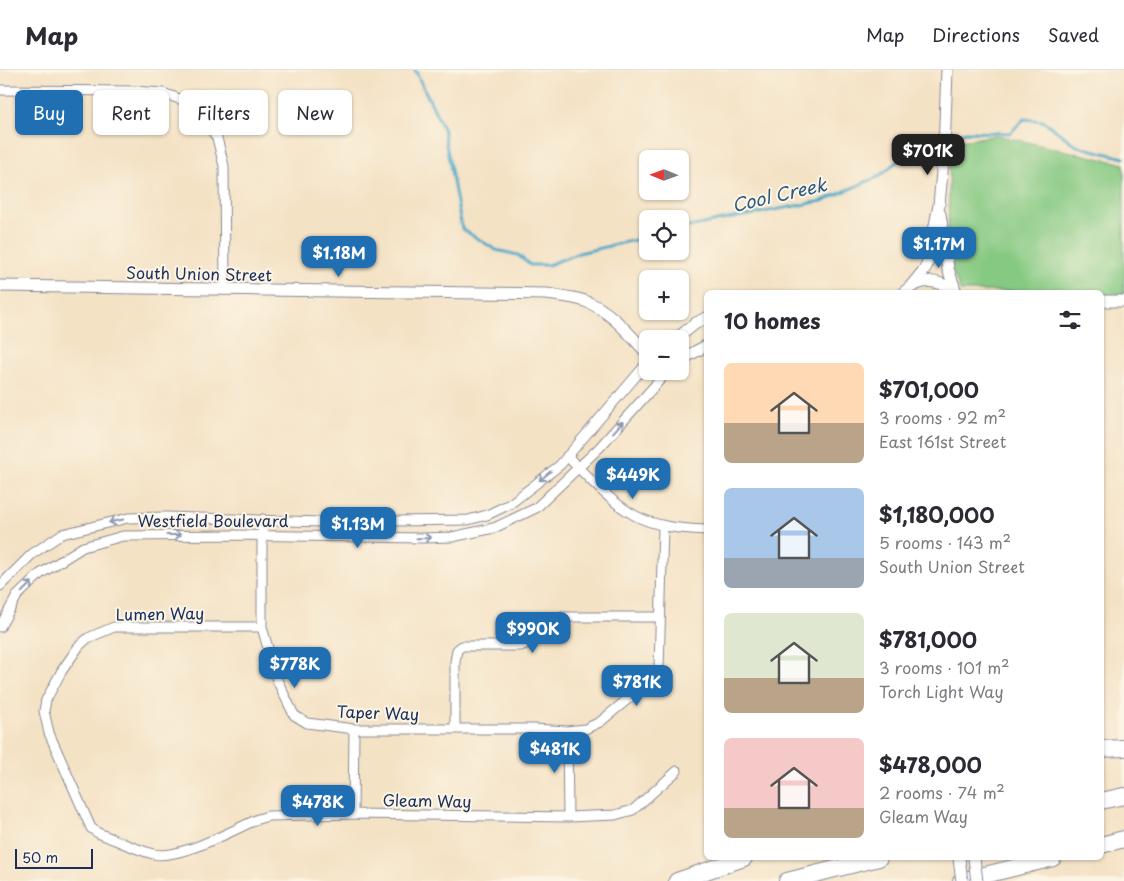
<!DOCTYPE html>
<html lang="en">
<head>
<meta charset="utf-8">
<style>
	body { margin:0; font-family:"Playpen Sans",sans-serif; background:#f7f7f7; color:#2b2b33; height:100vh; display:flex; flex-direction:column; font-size:19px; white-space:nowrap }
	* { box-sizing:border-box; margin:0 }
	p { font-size:16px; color:#7c7c81 }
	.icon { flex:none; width:28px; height:28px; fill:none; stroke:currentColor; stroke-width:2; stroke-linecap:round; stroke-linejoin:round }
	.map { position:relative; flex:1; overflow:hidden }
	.drawer { position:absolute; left:704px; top:220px; width:400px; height:570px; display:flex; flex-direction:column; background:#fff; border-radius:8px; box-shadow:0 1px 4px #0004 }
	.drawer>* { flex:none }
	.top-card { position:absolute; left:15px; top:20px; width:475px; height:45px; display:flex; gap:10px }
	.needle { width:32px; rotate:271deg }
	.fabs { position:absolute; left:639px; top:80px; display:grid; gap:10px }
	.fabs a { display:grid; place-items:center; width:50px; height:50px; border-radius:8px; background:#fff; box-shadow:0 1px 4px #0004; font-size:25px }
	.scale { position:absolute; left:15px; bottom:12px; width:78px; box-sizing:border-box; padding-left:5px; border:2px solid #1b2f5e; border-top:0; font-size:14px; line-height:18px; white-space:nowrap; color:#1b2f5e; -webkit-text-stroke:4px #fcf5e5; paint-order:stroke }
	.price { position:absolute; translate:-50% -42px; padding:0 11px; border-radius:10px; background:#1f6fb2; color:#fff; font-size:16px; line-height:32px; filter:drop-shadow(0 1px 2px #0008) }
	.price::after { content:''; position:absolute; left:50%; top:30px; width:15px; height:11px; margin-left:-8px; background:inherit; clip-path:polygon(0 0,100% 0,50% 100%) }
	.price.current { background:#222; color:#fff }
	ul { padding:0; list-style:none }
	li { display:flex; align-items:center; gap:15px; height:125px; padding:0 20px }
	li span { display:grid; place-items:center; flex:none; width:140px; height:100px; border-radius:8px; color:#555 }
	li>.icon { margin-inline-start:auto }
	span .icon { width:60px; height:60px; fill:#fffc; stroke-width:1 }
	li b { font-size:21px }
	h2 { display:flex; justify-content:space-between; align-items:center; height:60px; padding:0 20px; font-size:21px }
	.pill { padding:0 18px; border-radius:8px; background:#fff; box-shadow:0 1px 4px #0004; font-size:18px; line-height:45px }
	.pill.current { background:#1f6fb2; color:#fff }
	header { display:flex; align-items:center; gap:30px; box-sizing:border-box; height:70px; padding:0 25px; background:#fff; border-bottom:1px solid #e1e1e2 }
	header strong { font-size:24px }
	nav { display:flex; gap:28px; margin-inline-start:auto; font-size:18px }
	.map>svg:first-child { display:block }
	.green { fill:#86c982; stroke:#507c70 }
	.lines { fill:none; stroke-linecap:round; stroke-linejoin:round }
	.stream { stroke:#49a8c8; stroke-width:3 }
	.minor-casing { stroke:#888892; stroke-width:11 }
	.tertiary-casing { stroke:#888892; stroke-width:13 }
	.motorway-casing { stroke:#888892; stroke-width:18 }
	.minor { stroke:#fff; stroke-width:9 }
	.tertiary { stroke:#fff; stroke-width:11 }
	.motorway { stroke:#fff; stroke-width:16 }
	.tertiary-bridge-casing { stroke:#888892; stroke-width:13; stroke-linecap:butt }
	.tertiary-bridge { stroke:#fff; stroke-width:11 }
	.oneway { stroke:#8d97ae }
	.labels { text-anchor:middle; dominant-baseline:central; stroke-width:4; stroke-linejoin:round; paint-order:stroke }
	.street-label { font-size:16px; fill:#1b2f5e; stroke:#fcf5e5 }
	.water-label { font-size:18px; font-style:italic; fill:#2b5983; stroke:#fcf5e5 }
</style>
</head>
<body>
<header>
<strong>Map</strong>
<nav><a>Map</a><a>Directions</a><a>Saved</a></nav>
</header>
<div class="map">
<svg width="1124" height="811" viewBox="0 0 1124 811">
	<rect width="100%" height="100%" fill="#fcf5e5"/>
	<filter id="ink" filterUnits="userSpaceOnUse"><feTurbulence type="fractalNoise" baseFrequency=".02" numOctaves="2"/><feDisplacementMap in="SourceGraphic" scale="10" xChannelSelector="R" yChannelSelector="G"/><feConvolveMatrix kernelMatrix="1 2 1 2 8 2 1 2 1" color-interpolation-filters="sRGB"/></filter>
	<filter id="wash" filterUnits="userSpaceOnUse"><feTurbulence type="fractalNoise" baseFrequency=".0096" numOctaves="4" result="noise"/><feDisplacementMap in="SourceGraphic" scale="20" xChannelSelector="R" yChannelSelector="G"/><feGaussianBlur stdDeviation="1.12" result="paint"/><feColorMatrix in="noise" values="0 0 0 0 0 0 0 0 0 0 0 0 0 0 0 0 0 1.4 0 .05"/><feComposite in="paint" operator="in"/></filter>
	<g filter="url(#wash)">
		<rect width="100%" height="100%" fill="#f4e2c5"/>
		<path class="green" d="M996,65L1124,94V231H1101V222L960,221L953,201L948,162L950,73Z"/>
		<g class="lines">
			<path class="stream" d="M415,0L443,58L462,159L496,180L518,185L530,195H548L579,183L648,167
				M680,159L717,151L822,131L880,106L905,85L937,70L966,62L1010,63L1024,49L1043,51L1077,76L1124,88"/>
		</g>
	</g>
	<g filter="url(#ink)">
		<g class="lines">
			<g class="minor-casing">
				<path id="minor" d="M0,20L134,21L163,23L185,31L202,47L217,68L224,96L225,220
					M567,386C586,405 610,432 634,445C656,457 682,459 706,460
					M263,449L262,466V557L277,610L294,645L307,653L354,659H534L567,661L585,659L600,652L640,619L659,598L663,456
					M0,516L32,484L62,464L128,448L166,447L321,452L468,450L487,445L510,434L560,395L648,292
					M0,557L17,526L40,504L83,477L123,466L238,465L423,468L452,467L494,458L536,438L599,378L666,303
					M262,557H114L88,568L79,576L61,602L46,630L44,641L49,663L91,758L98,763C116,770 134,779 153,784C179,790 233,760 258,749L268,746L353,744L568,747L615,745L633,740L677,701
					M455,659V592L457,580L462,576H521L537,569L558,547H660
					M567,661L568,747
					M353,744L354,659"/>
			</g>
			<g class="tertiary-casing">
				<path id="tertiary" d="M940,144L948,199L956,222
					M0,216L546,224C559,226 573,227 585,231C610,240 630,265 648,284
					M911,216L925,199L928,191L939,135L944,80L947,0
					M904,222C922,207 938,209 956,222
					M1101,231H1124
					M676,269L696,253L706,248
					M680,292L689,285L706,276
					M664,301L666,303L668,301"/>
			</g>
			<g class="motorway-casing">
				<path id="motorway" d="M1101,679L1124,678
					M1101,731L1124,726
					M1101,775L1124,769
					M677,811L744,788
					M787,811L879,788
					M961,811L1053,788"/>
			</g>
			<use href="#minor" class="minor"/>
			<use href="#tertiary" class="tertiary"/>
			<use href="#motorway" class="motorway"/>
			<g class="tertiary-bridge-casing">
				<path id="tertiary-bridge" d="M959,788L962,811
					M974,788L977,811"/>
			</g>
			<use href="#tertiary-bridge" class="tertiary-bridge"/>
		</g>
		<defs><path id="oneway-shaft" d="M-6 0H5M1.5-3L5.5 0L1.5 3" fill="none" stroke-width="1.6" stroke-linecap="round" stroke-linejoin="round" transform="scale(1.25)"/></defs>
		<g class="oneway">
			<use href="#oneway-shaft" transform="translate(618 357) rotate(-48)"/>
			<use href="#oneway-shaft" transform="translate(545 406) rotate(141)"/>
			<use href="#oneway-shaft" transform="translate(116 451) rotate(168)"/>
			<use href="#oneway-shaft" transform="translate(174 465)"/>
			<use href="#oneway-shaft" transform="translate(424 468) rotate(-1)"/>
			<use href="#oneway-shaft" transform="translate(27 517) rotate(-45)"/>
		</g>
	</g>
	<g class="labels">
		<g class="street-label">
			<text transform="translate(199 203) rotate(1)">South Union Street</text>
			<text x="213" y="450">Westfield Boulevard</text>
			<text transform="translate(160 543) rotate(-1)">Lumen Way</text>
			<text transform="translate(378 642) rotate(2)">Taper Way</text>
			<text transform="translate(427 730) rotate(1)">Gleam Way</text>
		</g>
		<g class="water-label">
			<text transform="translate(779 124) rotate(-13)">Cool Creek</text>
		</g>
	</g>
</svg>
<div class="fabs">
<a><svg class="needle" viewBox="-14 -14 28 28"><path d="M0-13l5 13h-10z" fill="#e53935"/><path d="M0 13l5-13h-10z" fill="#7c7c81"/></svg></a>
<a><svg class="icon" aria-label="locate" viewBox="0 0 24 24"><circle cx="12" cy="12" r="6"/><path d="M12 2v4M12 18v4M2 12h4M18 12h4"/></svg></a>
<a>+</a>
<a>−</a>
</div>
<div class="scale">50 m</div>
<b class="price current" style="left:928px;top:106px">$701K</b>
<b class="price" style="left:939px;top:199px">$1.17M</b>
<b class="price" style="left:339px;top:208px">$1.18M</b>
<b class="price" style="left:633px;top:430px">$449K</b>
<b class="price" style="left:358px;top:479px">$1.13M</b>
<b class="price" style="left:533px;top:584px">$990K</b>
<b class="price" style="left:295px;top:619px">$778K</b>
<b class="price" style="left:637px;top:637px">$781K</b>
<b class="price" style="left:555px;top:704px">$481K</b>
<b class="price" style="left:318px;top:757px">$478K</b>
<div class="top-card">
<a class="pill current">Buy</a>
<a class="pill">Rent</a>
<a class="pill">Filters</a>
<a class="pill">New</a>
</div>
<section class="drawer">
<h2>10 homes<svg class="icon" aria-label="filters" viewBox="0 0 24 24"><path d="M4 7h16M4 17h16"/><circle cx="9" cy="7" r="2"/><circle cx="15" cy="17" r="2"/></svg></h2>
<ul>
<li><span style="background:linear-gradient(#ffd9b3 60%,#b9a48a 0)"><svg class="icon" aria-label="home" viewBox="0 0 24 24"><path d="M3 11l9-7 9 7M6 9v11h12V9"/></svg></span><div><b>$701,000</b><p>3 rooms · 92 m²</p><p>East 161st Street</p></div></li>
<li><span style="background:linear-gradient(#a9c7e8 70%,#9aa5b1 0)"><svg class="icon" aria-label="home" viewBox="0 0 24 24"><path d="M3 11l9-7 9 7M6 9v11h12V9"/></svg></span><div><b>$1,180,000</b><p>5 rooms · 143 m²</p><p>South Union Street</p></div></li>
<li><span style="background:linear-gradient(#dfe7d0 65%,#b9a48a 0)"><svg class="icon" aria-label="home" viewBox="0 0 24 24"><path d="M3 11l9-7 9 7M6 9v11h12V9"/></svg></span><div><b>$781,000</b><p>3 rooms · 101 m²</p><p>Torch Light Way</p></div></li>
<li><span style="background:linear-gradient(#f6c9c9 70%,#b9a48a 0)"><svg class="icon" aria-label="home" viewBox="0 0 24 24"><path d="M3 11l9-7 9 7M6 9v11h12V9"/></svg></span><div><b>$478,000</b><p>2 rooms · 74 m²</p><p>Gleam Way</p></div></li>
</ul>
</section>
</div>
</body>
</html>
